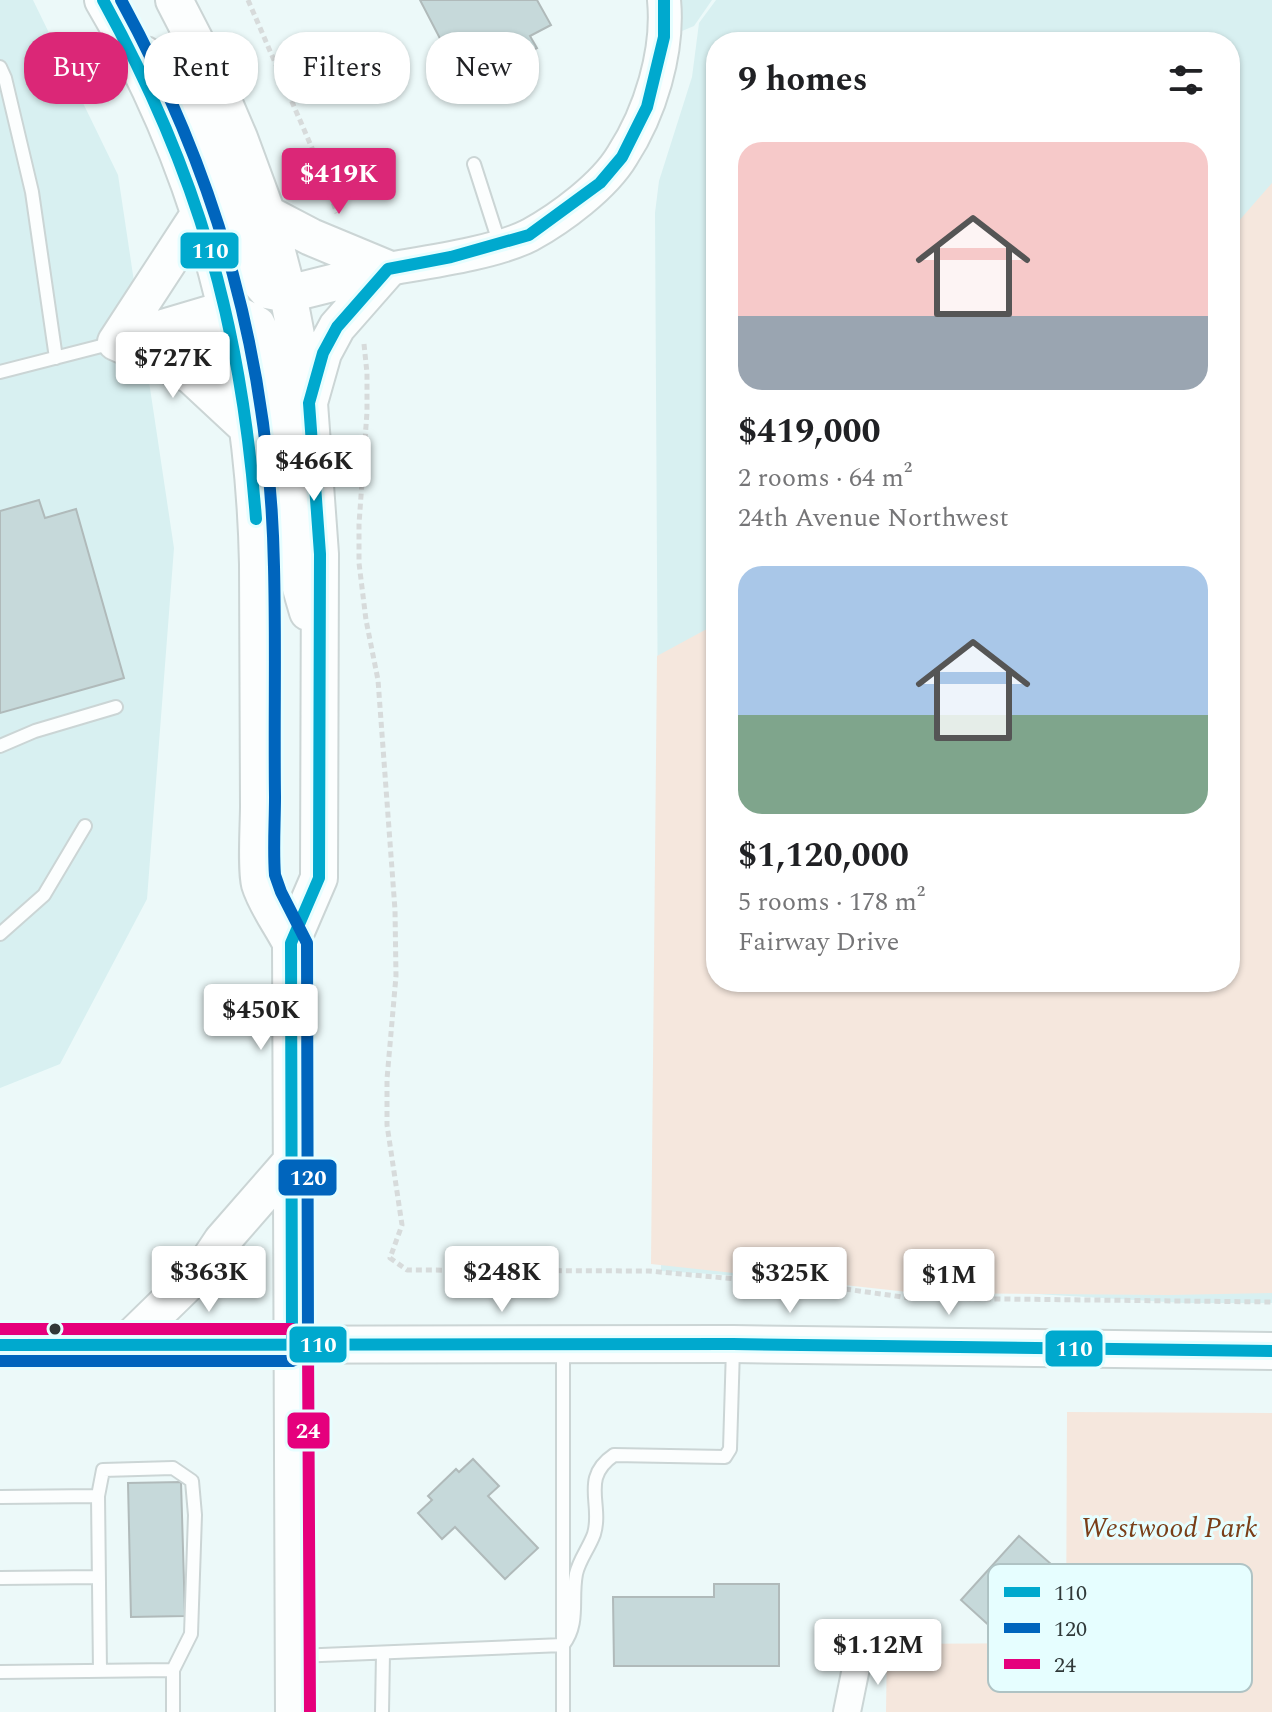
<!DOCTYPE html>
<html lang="en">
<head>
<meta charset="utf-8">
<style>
	body { margin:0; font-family:Spectral,serif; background:#f6f6f6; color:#202124; height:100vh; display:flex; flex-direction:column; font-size:30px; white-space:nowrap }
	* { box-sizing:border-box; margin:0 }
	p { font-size:26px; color:#757577 }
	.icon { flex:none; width:44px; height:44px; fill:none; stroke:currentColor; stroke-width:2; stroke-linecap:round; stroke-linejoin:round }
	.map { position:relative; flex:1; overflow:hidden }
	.drawer { position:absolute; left:706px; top:32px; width:534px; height:960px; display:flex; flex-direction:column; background:#fff; border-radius:32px; box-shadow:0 2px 6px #0004 }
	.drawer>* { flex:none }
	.top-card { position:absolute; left:24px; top:32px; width:562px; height:72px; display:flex; gap:16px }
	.price { position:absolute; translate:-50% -68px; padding:0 18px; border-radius:8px; background:#fff; color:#222; font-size:26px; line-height:52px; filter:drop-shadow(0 2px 4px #0008) }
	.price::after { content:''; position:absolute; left:50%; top:48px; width:24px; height:18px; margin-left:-12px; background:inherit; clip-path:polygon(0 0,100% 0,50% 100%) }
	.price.active { background:#db2777; color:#fff }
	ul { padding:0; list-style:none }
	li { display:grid; align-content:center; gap:16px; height:424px; padding:0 32px }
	li span { display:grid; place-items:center; height:248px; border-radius:24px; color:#555 }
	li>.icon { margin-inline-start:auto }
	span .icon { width:144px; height:144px; fill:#fffc; stroke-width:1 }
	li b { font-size:34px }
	h2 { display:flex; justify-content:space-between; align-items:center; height:96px; padding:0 32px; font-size:34px }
	.chip { padding:0 28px; border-radius:32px; background:#fff; box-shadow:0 2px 6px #0004; font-size:28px; line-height:72px }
	.chip.active { background:#db2777; color:#fff }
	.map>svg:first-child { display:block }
	.built { fill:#d8f0f1; fill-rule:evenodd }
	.green { fill:#f5e7dd }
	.building { fill:#c6d9da; stroke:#b0baba; stroke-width:2 }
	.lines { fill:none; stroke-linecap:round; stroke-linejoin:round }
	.service-casing { stroke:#cbd5d5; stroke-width:16 }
	.minor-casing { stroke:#cbd5d5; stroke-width:30 }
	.tertiary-casing { stroke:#cbd5d5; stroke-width:36 }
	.secondary-casing { stroke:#cbd5d5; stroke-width:40 }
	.path { stroke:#d7dbdb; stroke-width:5; stroke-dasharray:6 4; stroke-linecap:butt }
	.service { stroke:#fcfefe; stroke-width:12 }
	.minor { stroke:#fcfefe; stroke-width:26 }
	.tertiary { stroke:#fcfefe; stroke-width:32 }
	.secondary { stroke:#fcfefe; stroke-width:36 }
	.bus-1-casing { stroke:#e6feff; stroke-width:18 }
	.bus-2-casing { stroke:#e6feff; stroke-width:18 }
	.bus-3-casing { stroke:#e6feff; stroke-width:18 }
	.bus-1 { stroke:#00a9ce; stroke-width:12 }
	.bus-2 { stroke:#0065bd; stroke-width:12 }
	.bus-3 { stroke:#e5007d; stroke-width:12 }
	.bus-dot { fill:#303939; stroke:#e6feff; stroke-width:3 }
	.labels { text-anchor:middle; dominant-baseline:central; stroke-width:6; stroke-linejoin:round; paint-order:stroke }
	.park-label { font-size:28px; font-style:italic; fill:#7a3e18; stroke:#e6feff }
	.key { fill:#e6feff; stroke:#afc3c4; stroke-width:2 }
	.key-label { font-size:22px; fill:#303939 }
	.line-badge { stroke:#e6feff; stroke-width:3 }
	.badge-label { font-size:22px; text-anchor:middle; font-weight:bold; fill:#fff }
</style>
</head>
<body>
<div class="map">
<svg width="1272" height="1712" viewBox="0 0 1272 1712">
	<rect width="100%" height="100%" fill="#ecf9f9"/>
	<path class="built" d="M0,0H33L118,175L174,548L147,899L60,1064L0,1088Z
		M677,0H712L694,26L682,31Z
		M716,0H1272V1303H1184L661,1271L655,213L659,181L692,77L699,23ZM716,42H1230V982H716Z"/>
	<path class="green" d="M1272,183V1293L1169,1295L917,1293L651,1264L657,656L716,624V982H1230V231Z
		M1067,1412L1272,1413V1712H886L887,1644L1066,1643Z"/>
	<path class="building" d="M420,0H537L551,25L530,36L537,48L488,75L481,62L454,77L442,55L447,52Z
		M39,500L45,518L76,509L124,678L0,713V511Z
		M473,1459L499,1486L488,1496L538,1548L505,1579L455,1527L442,1539L418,1513L432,1500L428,1496L456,1469L459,1472Z
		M181,1482L185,1616L131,1617L128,1483Z
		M1019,1536L1051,1564L993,1629L961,1600Z
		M714,1584H779V1666H614L613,1597H714Z"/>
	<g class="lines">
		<g class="service-casing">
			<path id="service" d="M0,67L5,78L32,192L56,358
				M474,164L500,245
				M0,372L113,343
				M0,746L35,731L116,707
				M0,934L44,895L85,826
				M0,1497L98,1496
				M0,1578L99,1577
				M297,1656L563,1645C580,1623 571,1600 576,1574C579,1560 589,1548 594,1534C603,1504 580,1478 614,1455L725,1457L730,1449L733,1348
				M100,1671L98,1496L103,1470L173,1468L192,1481L195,1515L191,1634L173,1670V1712
				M0,1672L173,1670
				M382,1712L383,1653
				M563,1712V1348"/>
		</g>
		<g class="minor-casing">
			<path id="minor" d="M847,1712L859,1653"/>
		</g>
		<g class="tertiary-casing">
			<path id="tertiary" d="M388,269C428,262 495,253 530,235C561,218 604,186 622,156C650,113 669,52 664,0"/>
		</g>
		<g class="secondary-casing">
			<path id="secondary" d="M103,0C204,170 254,367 258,564C259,645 258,725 259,806C259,824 256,869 260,884C266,904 282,925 291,943
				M174,0L209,68L239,138L267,214L288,294L309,403L320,554L319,878L291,943L294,1712
				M145,55L190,101L252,273L267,290L288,294L388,269
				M267,214L311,237L388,269
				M116,342L227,309L257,325L270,357L288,543L308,612
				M116,342L191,375L249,429
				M116,342L200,213
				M310,399L323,353L337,327L388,269
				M126,1343L206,1265L222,1241L291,1162
				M0,1345L733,1344L1272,1351"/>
		</g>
		<path class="path" d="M248,0L315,155L337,213
			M364,344L367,373V412L359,524V563L366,620L378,680L395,910L396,976L387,1079V1125L402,1225L390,1258L407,1270L649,1271L845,1289L910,1298L1272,1302"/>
		<use href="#service" class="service"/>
		<use href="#minor" class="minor"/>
		<use href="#tertiary" class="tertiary"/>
		<use href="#secondary" class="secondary"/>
		<g class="bus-1-casing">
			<path id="bus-1" d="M103,0C198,172 241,323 256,519
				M0,1345L733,1344L1272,1351
				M292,1345L291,943L319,878L320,554L309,403L323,353L337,327L388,269L451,257L529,235L600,183L622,157L647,107L664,37V0"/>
		</g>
		<g class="bus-2-casing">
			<path id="bus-2" d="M0,1361H292L303,1356L308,1347L307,943L281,892L275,875C273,849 275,823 275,797C274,720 276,643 274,567C270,362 219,179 121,0"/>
		</g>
		<g class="bus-3-casing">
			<path id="bus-3" d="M0,1329H292L304,1335L308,1345L310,1712"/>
		</g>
		<use href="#bus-1" class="bus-1"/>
		<use href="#bus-2" class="bus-2"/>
		<use href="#bus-3" class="bus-3"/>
	</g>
	<circle class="bus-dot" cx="55" cy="1329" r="7"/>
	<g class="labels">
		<g class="park-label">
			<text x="1169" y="1528">Westwood Park</text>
		</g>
	</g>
	<rect x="988" y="1564" width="264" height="128" rx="12" class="key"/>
	<rect x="1004" y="1587" width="36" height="10" fill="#00a9ce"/>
	<rect x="1004" y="1623" width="36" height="10" fill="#0065bd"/>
	<rect x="1004" y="1659" width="36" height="10" fill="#e5007d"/>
	<g class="key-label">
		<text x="1054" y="1600">110</text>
		<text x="1054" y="1636">120</text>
		<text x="1054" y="1672">24</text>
	</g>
	<g class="line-badge">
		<rect x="179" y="231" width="61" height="39" rx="8" fill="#00a9ce"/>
		<rect x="277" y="1158" width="61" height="39" rx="8" fill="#0065bd"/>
		<rect x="288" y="1325" width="60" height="39" rx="8" fill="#00a9ce"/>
		<rect x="1044" y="1329" width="60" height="39" rx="8" fill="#00a9ce"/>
		<rect x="286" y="1411" width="45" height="39" rx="8" fill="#e5007d"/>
	</g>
	<g class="badge-label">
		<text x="210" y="258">110</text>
		<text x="308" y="1185">120</text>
		<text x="318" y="1352">110</text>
		<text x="1074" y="1356">110</text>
		<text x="308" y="1438">24</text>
	</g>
</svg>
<b class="price active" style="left:339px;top:216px">$419K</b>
<b class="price" style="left:173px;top:400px">$727K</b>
<b class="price" style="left:314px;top:503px">$466K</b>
<b class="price" style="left:261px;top:1052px">$450K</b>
<b class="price" style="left:209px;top:1314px">$363K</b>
<b class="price" style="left:502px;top:1314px">$248K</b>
<b class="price" style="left:790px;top:1315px">$325K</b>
<b class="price" style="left:949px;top:1317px">$1M</b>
<b class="price" style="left:878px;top:1687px">$1.12M</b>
<div class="top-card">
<a class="chip active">Buy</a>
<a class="chip">Rent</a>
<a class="chip">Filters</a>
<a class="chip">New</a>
</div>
<section class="drawer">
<h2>9 homes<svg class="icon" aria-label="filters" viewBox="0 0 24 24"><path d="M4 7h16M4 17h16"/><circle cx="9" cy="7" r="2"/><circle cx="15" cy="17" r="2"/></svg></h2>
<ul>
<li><span style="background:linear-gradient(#f6c9c9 70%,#9aa5b1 0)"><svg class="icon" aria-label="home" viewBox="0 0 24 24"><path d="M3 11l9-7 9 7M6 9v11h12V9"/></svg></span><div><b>$419,000</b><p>2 rooms · 64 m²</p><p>24th Avenue Northwest</p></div></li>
<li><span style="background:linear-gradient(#a9c7e8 60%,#7fa58c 0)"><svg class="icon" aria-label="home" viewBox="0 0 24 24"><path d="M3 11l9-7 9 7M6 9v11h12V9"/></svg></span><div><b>$1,120,000</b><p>5 rooms · 178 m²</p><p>Fairway Drive</p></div></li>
</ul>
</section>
</div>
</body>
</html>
